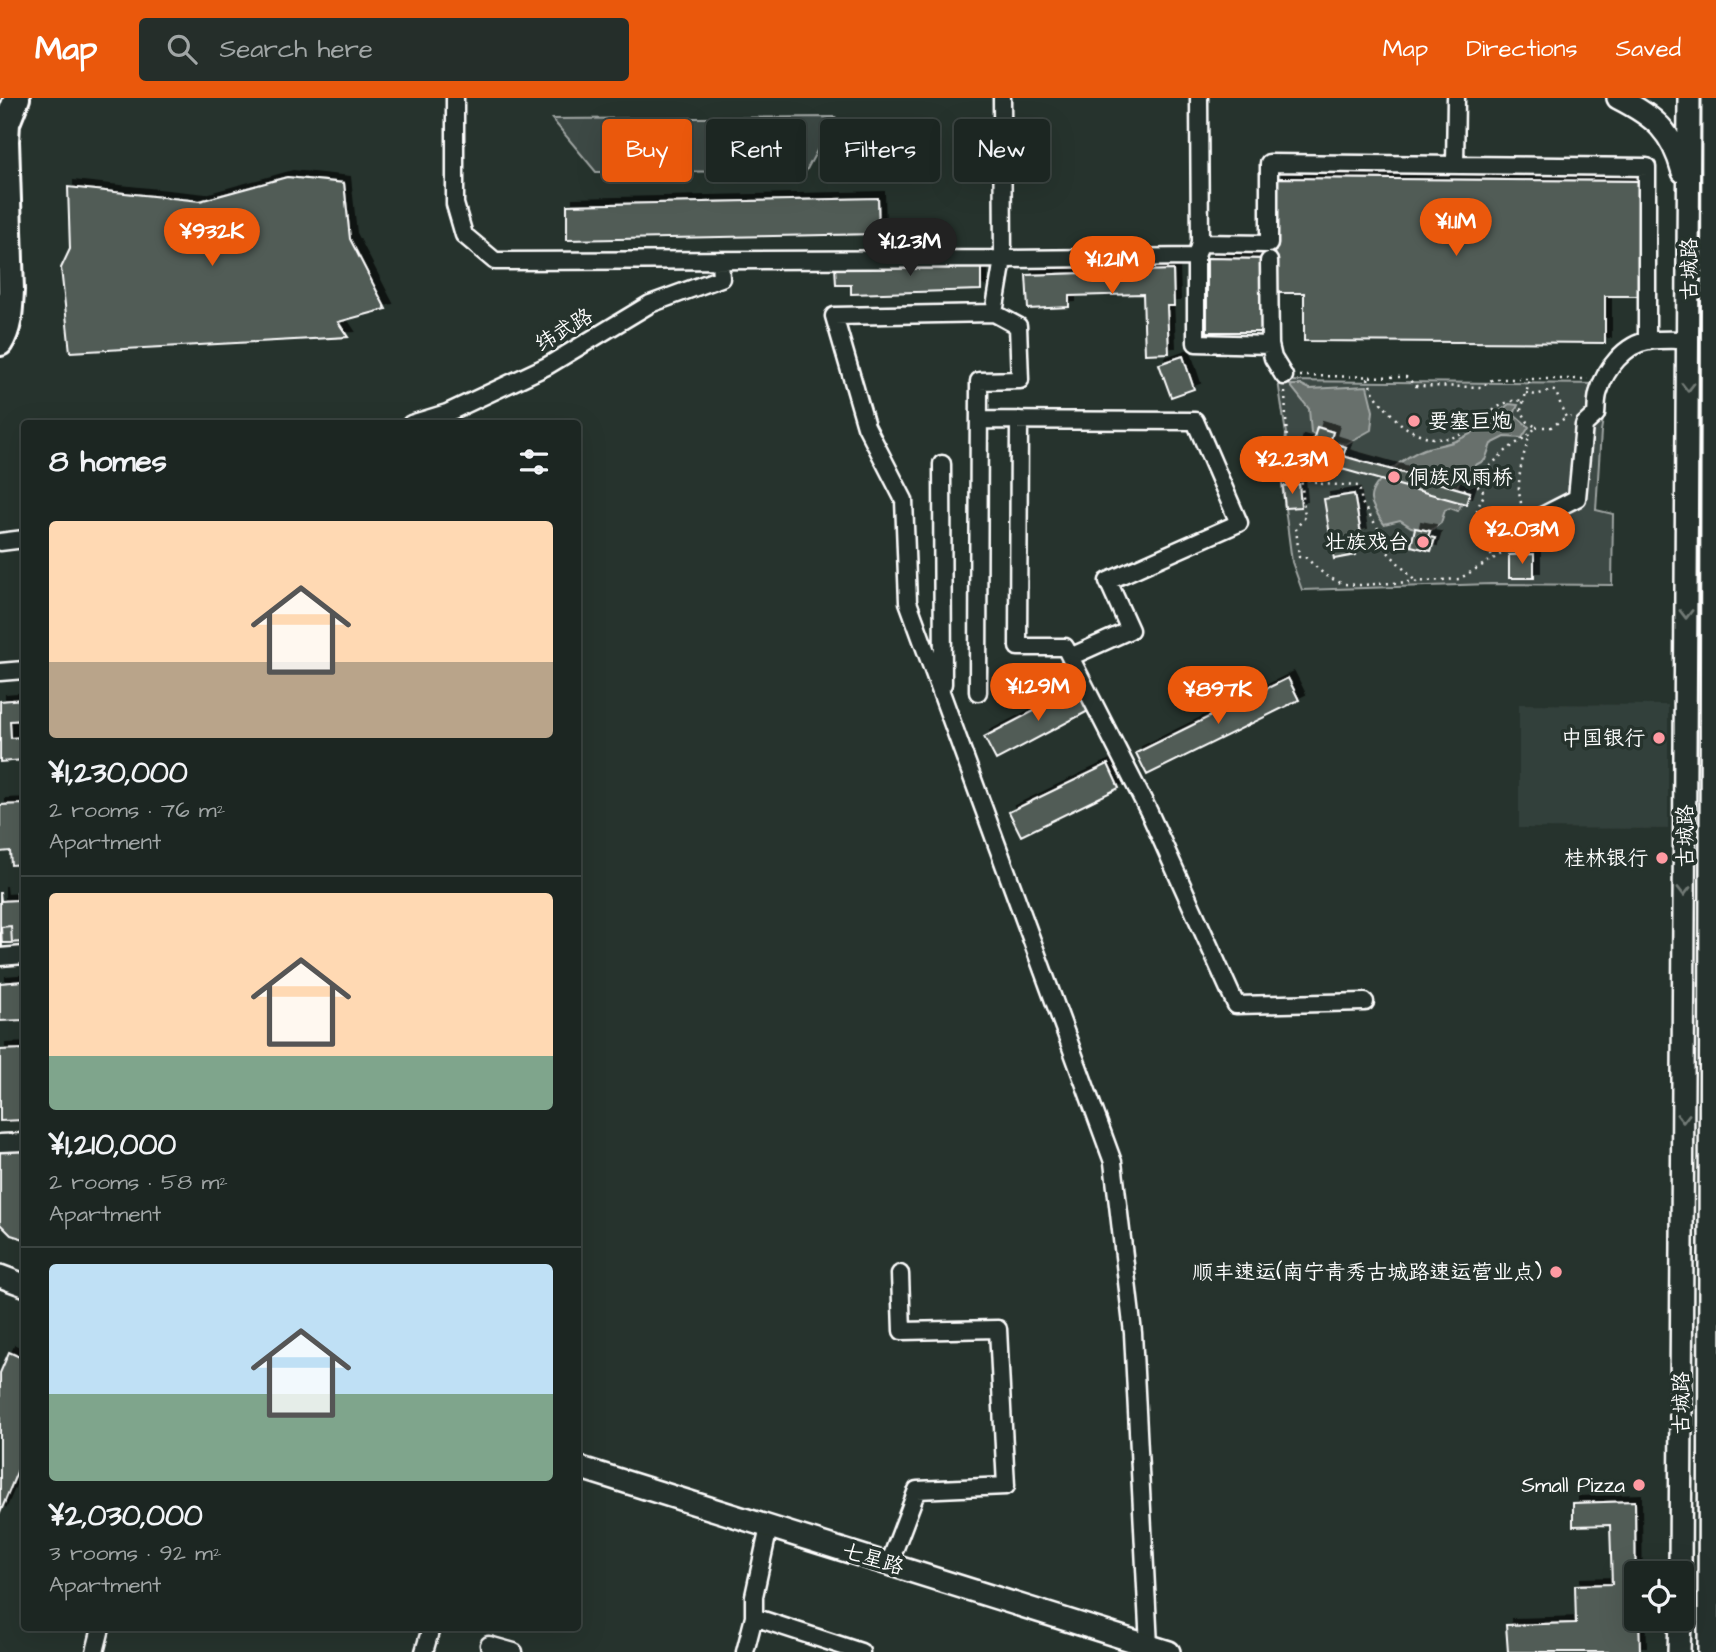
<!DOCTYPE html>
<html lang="en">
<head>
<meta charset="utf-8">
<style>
	body { margin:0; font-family:"Architects Daughter","LXGW WenKai TC",sans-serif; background:#252e2a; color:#f1f3f6; height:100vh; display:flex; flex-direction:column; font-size:26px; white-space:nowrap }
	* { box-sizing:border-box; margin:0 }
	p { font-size:23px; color:#a0a5a5 }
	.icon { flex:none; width:38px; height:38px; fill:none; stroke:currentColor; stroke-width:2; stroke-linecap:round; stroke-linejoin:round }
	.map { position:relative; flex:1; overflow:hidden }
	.drawer { position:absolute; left:21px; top:322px; width:560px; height:1211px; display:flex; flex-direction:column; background:#1c2622; border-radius:7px; box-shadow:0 7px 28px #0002,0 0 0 2px #3a4340 }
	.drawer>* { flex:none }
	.guide { position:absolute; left:602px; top:21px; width:665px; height:63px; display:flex; gap:14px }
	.controls { position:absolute; left:1624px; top:1463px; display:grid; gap:14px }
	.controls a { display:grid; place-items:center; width:70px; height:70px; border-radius:7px; background:#1c2622; box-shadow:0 7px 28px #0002,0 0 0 2px #3a4340; font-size:35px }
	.price { position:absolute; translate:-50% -60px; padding:0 16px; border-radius:24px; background:#ea580c; color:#fff; font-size:23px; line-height:46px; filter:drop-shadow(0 2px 4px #0008) }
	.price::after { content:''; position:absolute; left:50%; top:42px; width:21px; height:16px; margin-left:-10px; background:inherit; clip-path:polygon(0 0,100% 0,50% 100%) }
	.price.on { background:#222; color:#fff }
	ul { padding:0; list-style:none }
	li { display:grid; align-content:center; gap:14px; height:371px; padding:0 28px }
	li+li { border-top:2px solid #3a4340 }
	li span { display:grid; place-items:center; height:217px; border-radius:7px; color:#555 }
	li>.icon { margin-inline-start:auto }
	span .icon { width:126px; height:126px; fill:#fffc; stroke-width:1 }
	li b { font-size:30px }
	h2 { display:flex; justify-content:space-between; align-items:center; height:84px; padding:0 28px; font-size:30px }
	.pill { padding:0 24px; border-radius:7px; background:#1c2622; box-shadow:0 7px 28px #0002,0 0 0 2px #3a4340; font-size:24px; line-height:63px }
	.pill.on { background:#ea580c; color:#fff }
	header { display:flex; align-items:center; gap:42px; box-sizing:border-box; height:98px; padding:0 35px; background:#ea580c; color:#fff }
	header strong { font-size:33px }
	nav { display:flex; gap:38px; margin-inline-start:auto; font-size:24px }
	.search { width:490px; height:63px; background:#252e2a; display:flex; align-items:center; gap:18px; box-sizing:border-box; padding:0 24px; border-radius:7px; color:#a0a5a5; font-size:26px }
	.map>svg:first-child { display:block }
	.built { fill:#333f3a }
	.green { fill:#3e4944; stroke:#9ea4a2; stroke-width:2 }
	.water { fill:#67706c; stroke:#a4a9a7; stroke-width:2 }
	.building { fill:#515c57; stroke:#fff; stroke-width:2; filter:url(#shadow) }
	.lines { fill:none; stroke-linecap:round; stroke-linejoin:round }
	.minor-casing { stroke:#fff; stroke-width:21 }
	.major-casing { stroke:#fff; stroke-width:26 }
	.highway-casing { stroke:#fff; stroke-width:30 }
	.path { stroke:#fff; stroke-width:2.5; stroke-dasharray:2 5; stroke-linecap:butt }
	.minor { stroke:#26332d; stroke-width:16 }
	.major { stroke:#26332d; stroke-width:21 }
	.highway { stroke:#26332d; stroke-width:24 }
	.oneway { stroke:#727a76 }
	.poi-dot { fill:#ff9aa2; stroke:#26332d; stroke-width:2.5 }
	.labels { text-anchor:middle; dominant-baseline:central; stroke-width:7; stroke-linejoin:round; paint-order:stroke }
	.street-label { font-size:21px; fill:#fff; stroke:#26332d }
	.poi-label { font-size:21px; fill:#fff; stroke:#26332d; text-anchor:end }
</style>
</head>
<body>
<header>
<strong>Map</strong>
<div class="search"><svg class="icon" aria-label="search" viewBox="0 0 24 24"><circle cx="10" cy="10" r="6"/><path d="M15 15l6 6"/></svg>Search here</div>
<nav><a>Map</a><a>Directions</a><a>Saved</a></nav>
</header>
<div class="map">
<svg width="1716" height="1554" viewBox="0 0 1716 1554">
	<defs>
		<filter id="shadow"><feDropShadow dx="6" dy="-6" stdDeviation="0" flood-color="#0009"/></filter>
	</defs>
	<rect width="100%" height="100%" fill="#26332d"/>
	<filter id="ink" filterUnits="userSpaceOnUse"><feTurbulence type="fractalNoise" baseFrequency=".0143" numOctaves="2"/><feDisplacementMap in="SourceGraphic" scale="14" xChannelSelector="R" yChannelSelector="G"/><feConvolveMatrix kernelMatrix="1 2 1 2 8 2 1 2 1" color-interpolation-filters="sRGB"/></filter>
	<g filter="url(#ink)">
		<path class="built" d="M1519,606L1668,607V731L1519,730Z"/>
		<path class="green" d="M835,19L806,73L596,74L552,21Z
			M1278,283L1609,286L1601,333L1596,412L1613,416L1612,487L1491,486L1302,492L1292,464L1282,387L1286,336Z"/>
		<path class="water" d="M1290,287H1302L1310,291L1367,288L1373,313L1371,332L1346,346L1323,341L1311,335L1309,311Z
			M1509,306L1518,307L1514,316L1529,329L1522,340L1505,339L1491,346L1485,362L1463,374L1456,391L1462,405L1458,413L1450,410L1445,412L1441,425L1430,433L1411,429L1400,422L1384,426C1379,419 1373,411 1371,402C1369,384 1408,357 1424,351C1435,347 1449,347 1460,341C1479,333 1493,319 1509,306Z"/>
		<path class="building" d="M287,79L344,85L350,141L386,211L338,224L348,239L70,254L61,170L70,151L68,89L200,103Z
			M1276,80L1639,83L1638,198H1605V245L1304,243V195H1275Z
			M878,100L879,136L567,142V107Z
			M1207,160L1265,161L1264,234H1207Z
			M981,164V192L851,196V187H836L835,168Z
			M1173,172L1174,208H1167L1169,255L1145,256L1143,196L1069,198V209L1028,211L1026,177Z
			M1183,258L1194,291L1171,299L1159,266Z
			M1317,329L1333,334L1319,380L1290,371L1298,343L1312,347Z
			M1330,344L1346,349L1343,358L1470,394L1466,406L1324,366Z
			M1299,386L1301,409L1285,410L1283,388Z
			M1354,396L1361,436L1352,438L1356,457L1334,461L1324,401Z
			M1415,430L1430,433L1428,439L1435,440L1431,453L1411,448Z
			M1534,456V480H1509V457Z
			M1288,580L1299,602L1147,677L1136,655Z
			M1080,589L1092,611L996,662L984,639Z
			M24,601V622L10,623L11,640L23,639L24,662L0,664V603Z
			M1108,666L1119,690L1021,738L1009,714Z
			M24,706V766L11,767L10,753L0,754V707Z
			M24,793V844L2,845L0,848V794L1,803L17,802V794Z
			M24,793V844L12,845L11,828L1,829L2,848H0V794L1,803L17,802V794Z
			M24,883V922L0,923V885Z
			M24,951V1022L0,1023V952Z
			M24,1050V1141L11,1137L0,1126V1051Z
			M9,1254L24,1261V1357L0,1415V1275Z
			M1635,1403L1636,1521H1639L1640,1554H1508L1506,1527L1576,1525L1575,1487L1612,1486L1610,1427L1573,1428V1405Z"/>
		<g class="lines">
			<g class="minor-casing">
				<path id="minor" d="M455,0V106L464,137L495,163L1003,161L1002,0
					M1199,0L1200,145
					M1455,67L1456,0
					M1196,159L1200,145L1269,146V65L1647,69V243
					M1270,247L1273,260L1284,278
					M979,322L1195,323L1239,425L1108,483L1130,532L1070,559
					M1019,322L1018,549H1065L1149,714L1236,907L1365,904
					M411,326L447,315L547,268L650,206L721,180L720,162
					M942,366L943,586
					M1530,429V424L1577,400L1584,327L1596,316C1597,308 1596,300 1599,293C1605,272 1625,246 1648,243C1661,241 1675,242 1688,242
					M0,444L24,441
					M0,574L24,572
					M978,594L979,283L1020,282L1018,228L994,215
					M0,859L24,857
					M0,1045L24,1044
					M889,1466L917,1392L1006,1388L998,1231L902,1233L900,1176
					M754,1519L861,1554
					M489,1547L514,1554
					M1149,1548L1133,1235L1113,1064L908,504L904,402L866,328L834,218L994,215L1003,161L1196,159V245L1270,247L1269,163
					M95,1554L101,1530
					M424,1554L431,1530
					M745,1554L754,1519V1498L769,1429"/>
			</g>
			<g class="major-casing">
				<path id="major" d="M1618,0C1655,19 1672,33 1683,74
					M0,1178L24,1187
					M578,1369L1169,1554
					M1680,1475L1689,0
					M1679,1554L1680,1521
					M1709,1554L1713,0"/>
			</g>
			<g class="highway-casing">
				<path id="highway" d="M0,245C10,230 10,210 11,192L6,43L7,25L17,0"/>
			</g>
			<path class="path" d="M1300,278L1406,279L1416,288L1482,289L1493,281H1588
				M1368,280C1372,297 1383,307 1395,320C1403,329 1411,333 1422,337C1474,356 1487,296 1524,303
				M1285,294L1288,371L1301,379L1305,419L1296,430L1299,459H1305L1326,478L1343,486L1360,487L1459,481L1508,452L1524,453L1527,442
				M1526,295L1536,297L1552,292L1556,294L1564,316L1566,319H1571
				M1536,329H1551L1565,320
				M1301,379L1322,386L1359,388L1362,405L1379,432L1384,450L1417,485
				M1471,385L1482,390L1484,397C1467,427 1479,435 1494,462
				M1464,392L1508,351L1530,336L1536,329L1528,324L1521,312L1530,282
				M1520,412C1523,403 1518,398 1519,389C1519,371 1524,355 1530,337"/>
			<use href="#minor" class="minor"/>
			<use href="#major" class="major"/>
			<use href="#highway" class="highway"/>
		</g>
		<defs><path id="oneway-chevron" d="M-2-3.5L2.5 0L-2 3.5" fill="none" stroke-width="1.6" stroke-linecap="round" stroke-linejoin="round" transform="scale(1.75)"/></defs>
		<g class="oneway">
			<use href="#oneway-chevron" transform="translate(1688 289) rotate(90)"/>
			<use href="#oneway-chevron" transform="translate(1686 516) rotate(90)"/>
			<use href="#oneway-chevron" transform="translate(1684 793) rotate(90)"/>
			<use href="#oneway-chevron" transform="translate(1683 1020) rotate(90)"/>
		</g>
	</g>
	<g class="poi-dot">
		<circle cx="1414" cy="323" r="7"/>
		<circle cx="1394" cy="379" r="7"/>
		<circle cx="1423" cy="444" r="7"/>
		<circle cx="1659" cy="640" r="7"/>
		<circle cx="1662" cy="760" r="7"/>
		<circle cx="1556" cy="1174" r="7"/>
		<circle cx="1639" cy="1387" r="7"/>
	</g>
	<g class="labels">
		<g class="street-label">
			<text transform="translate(1689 171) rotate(-90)">古城路</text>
			<text transform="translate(564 232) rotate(-31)">纬武路</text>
			<text transform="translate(1685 738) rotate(-90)">古城路</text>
			<text transform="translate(1681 1305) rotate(-90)">古城路</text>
			<text transform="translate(873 1461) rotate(17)">七星路</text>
		</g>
		<g class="poi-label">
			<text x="1428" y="323" text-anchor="start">要塞巨炮</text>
			<text x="1408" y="379" text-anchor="start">侗族风雨桥</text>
			<text x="1409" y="444">壮族戏台</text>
			<text x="1645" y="640">中国银行</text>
			<text x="1648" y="760">桂林银行</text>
			<text x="1542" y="1174">顺丰速运(南宁青秀古城路速运营业点)</text>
			<text x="1625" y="1387">Small Pizza</text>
		</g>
	</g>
</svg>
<div class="controls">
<a><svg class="icon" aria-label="locate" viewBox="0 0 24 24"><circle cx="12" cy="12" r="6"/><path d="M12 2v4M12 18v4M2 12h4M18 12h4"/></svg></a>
</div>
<b class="price" style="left:1456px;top:160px">¥1.1M</b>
<b class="price" style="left:212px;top:170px">¥932K</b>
<b class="price on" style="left:910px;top:180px">¥1.23M</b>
<b class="price" style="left:1112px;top:198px">¥1.21M</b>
<b class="price" style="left:1292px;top:398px">¥2.23M</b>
<b class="price" style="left:1522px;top:468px">¥2.03M</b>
<b class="price" style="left:1038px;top:625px">¥1.29M</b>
<b class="price" style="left:1218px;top:628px">¥897K</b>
<div class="guide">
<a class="pill on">Buy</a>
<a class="pill">Rent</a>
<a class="pill">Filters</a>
<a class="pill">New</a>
</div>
<section class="drawer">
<h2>8 homes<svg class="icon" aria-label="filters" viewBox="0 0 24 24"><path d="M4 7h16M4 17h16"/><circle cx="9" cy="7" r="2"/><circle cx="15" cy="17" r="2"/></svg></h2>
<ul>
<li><span style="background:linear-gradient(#ffd9b3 65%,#b9a48a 0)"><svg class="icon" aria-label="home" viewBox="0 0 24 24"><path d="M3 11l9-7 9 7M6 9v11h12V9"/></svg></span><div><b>¥1,230,000</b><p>2 rooms · 76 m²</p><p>Apartment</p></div></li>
<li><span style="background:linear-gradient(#ffd9b3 75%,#7fa58c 0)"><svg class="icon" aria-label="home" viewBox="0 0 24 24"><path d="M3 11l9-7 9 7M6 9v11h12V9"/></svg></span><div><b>¥1,210,000</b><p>2 rooms · 58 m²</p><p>Apartment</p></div></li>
<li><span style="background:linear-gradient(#bfe0f5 60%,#7fa58c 0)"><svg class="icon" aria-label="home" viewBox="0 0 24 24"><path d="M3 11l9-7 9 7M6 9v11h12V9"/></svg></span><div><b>¥2,030,000</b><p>3 rooms · 92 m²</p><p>Apartment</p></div></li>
</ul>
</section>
</div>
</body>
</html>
